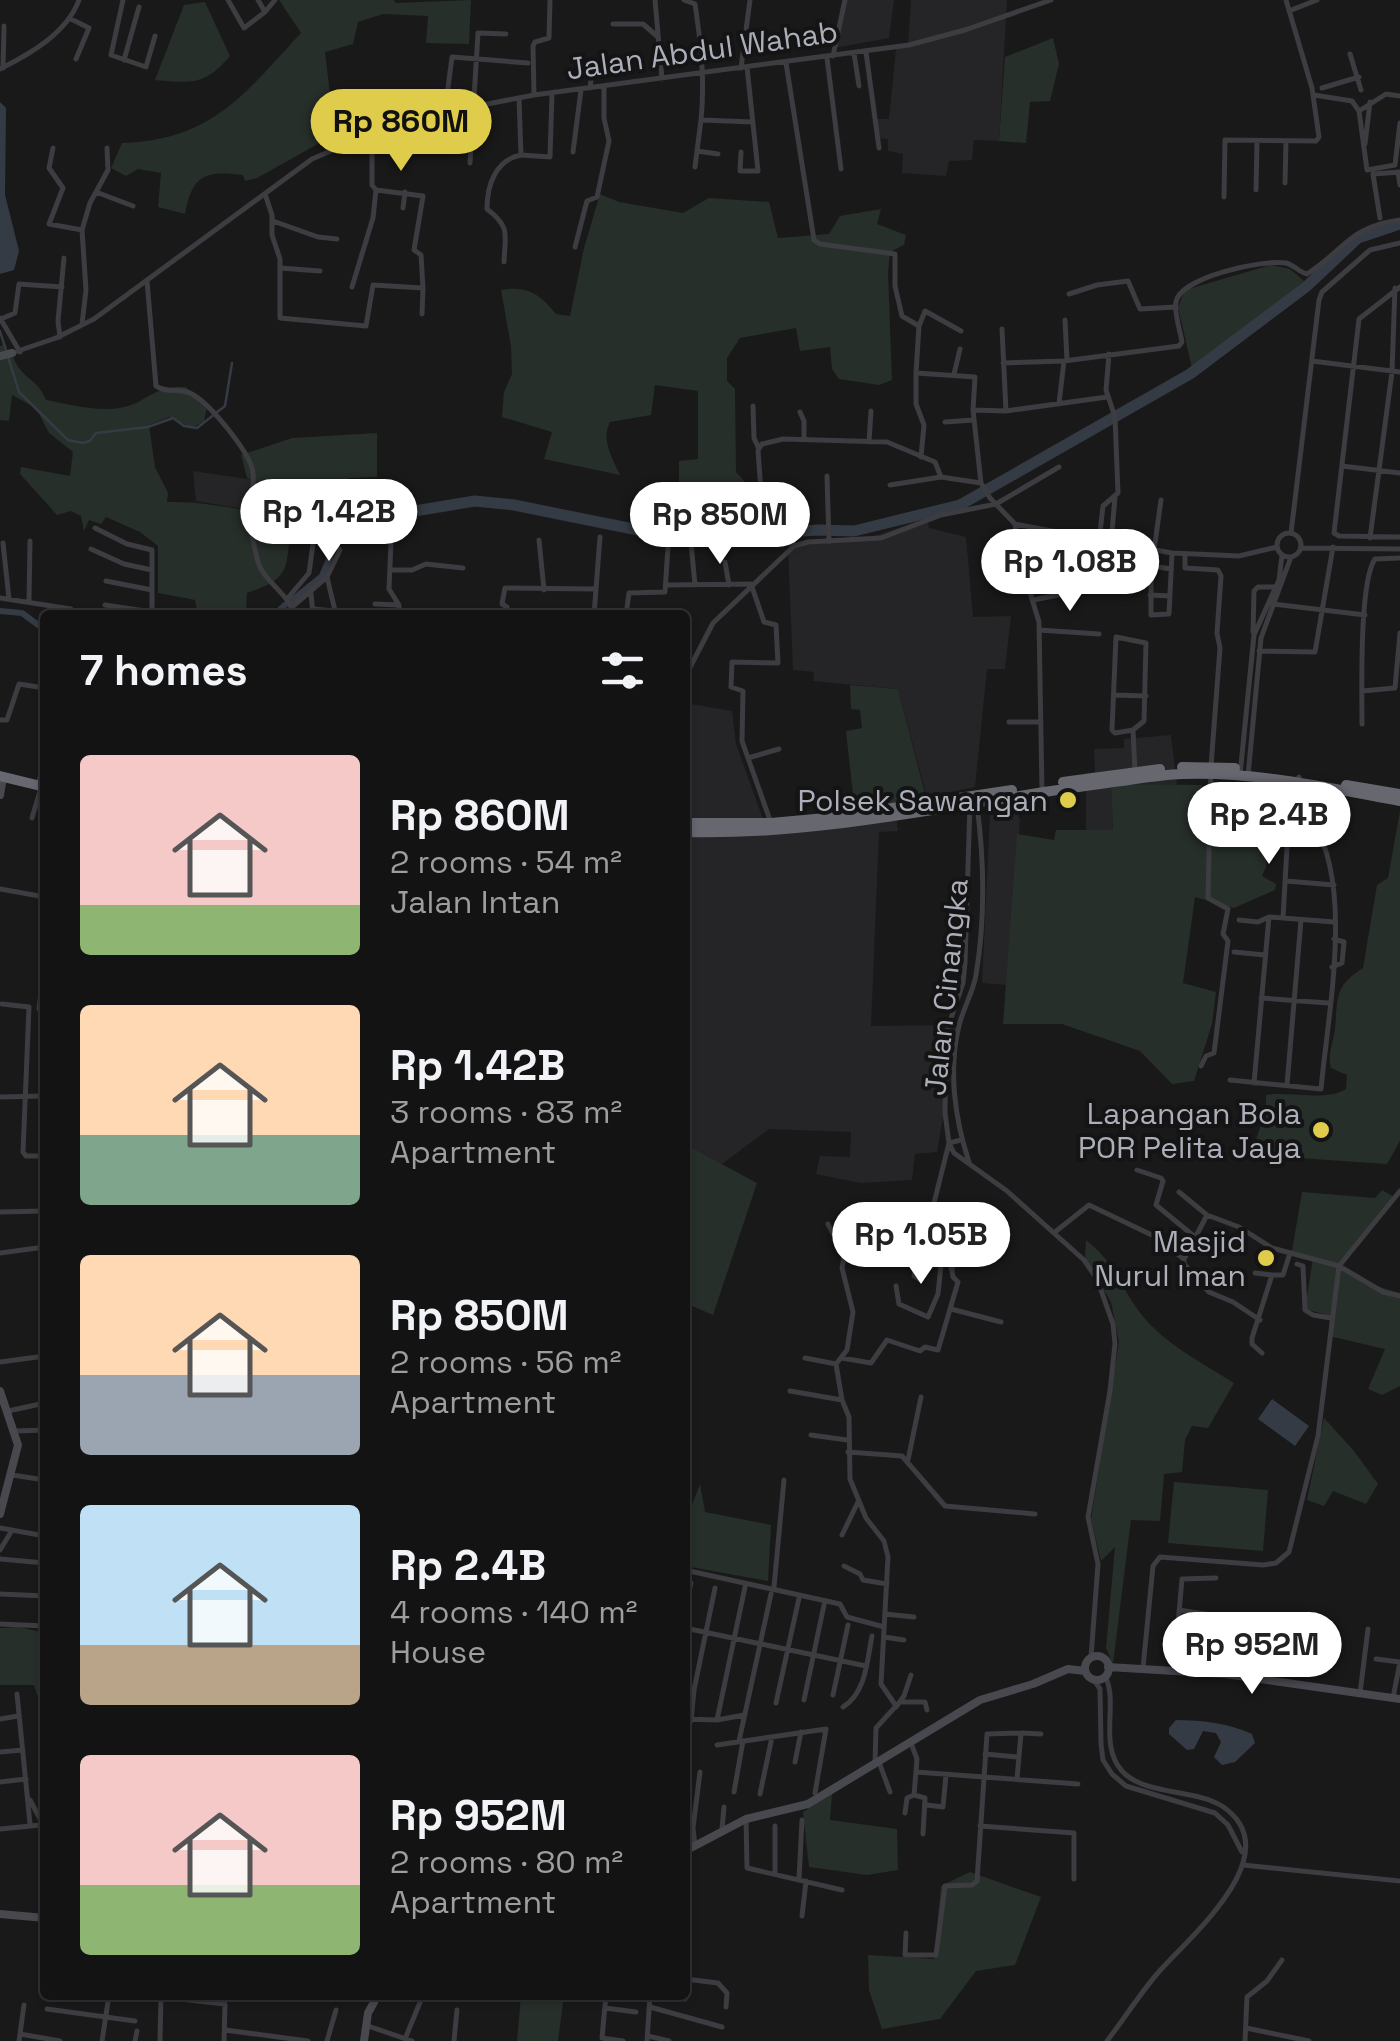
<!DOCTYPE html>
<html lang="en">
<head>
<meta charset="utf-8">
<style>
	body { margin:0; font-family:"Space Grotesk",sans-serif; background:#202022; color:#f1f3f6; height:100vh; display:flex; flex-direction:column; font-size:38px; white-space:nowrap }
	* { box-sizing:border-box; margin:0 }
	p { font-size:32px; color:#9d9ea0 }
	.icon { flex:none; width:55px; height:55px; fill:none; stroke:currentColor; stroke-width:2; stroke-linecap:round; stroke-linejoin:round }
	.map { position:relative; flex:1; overflow:hidden }
	.side { position:absolute; left:40px; top:610px; width:650px; height:1390px; display:flex; flex-direction:column; background:#131314; border-radius:10px; box-shadow:0 2px 8px #0004,0 0 0 2px #323234 }
	.side>* { flex:none }
	.price { position:absolute; translate:-50% -85px; padding:0 22px; border-radius:35px; background:#fff; color:#222; font-size:32px; line-height:65px; filter:drop-shadow(0 2px 5px #0008) }
	.price::after { content:''; position:absolute; left:50%; top:60px; width:30px; height:22px; margin-left:-15px; background:inherit; clip-path:polygon(0 0,100% 0,50% 100%) }
	.price.current { background:#e0cc4b; color:#111 }
	ul { padding:0; list-style:none }
	li { display:flex; align-items:center; gap:30px; height:250px; padding:0 40px }
	li span { display:grid; place-items:center; flex:none; width:280px; height:200px; border-radius:10px; color:#555 }
	li>.icon { margin-inline-start:auto }
	span .icon { width:120px; height:120px; fill:#fffc; stroke-width:1 }
	li b { font-size:42px }
	h2 { display:flex; justify-content:space-between; align-items:center; height:120px; padding:0 40px; font-size:42px }
	.map>svg:first-child { display:block }
	.built { fill:#252527 }
	.green { fill:#272f2a }
	.water { fill:#353b44 }
	.lines { fill:none; stroke-linecap:round; stroke-linejoin:round }
	.stream { stroke:#353b44; stroke-width:2.5 }
	.canal { stroke:#353b44; stroke-width:6 }
	.river { stroke:#353b44; stroke-width:11 }
	.street { stroke:#3c3c41; stroke-width:5 }
	.secondary { stroke:#48484f; stroke-width:8 }
	.highway { stroke:#66676f; stroke-width:10 }
	.poi-dot { fill:#e0cc4b; stroke:#141415; stroke-width:4 }
	.labels { text-anchor:middle; dominant-baseline:central; stroke-width:8; stroke-linejoin:round; paint-order:stroke }
	.street-label { font-size:30px; fill:#acaeb9; stroke:#141415 }
	.poi-label { font-size:30px; fill:#acaeb9; stroke:#141415; text-anchor:end }
</style>
</head>
<body>
<div class="map">
<svg width="1400" height="2041" viewBox="0 0 1400 2041">
	<rect width="100%" height="100%" fill="#19191a"/>
	<path class="built" d="M842,0H894L889,38L834,48Z
		M911,0H1007L999,141L974,140L972,160L949,161L946,176L902,173L903,154L888,151V139L876,138L873,119H889L896,49L908,46Z
		M193,471L302,487L292,523L278,521L257,511L196,501Z
		M927,518L929,528L966,537L973,617L1011,616L1005,669H987L975,787L927,797L898,689L813,681L814,672L793,670L788,546L797,542L866,539Z
		M685,703L732,711L736,744L767,830L896,815L898,831L879,832L871,1026L959,1025L937,1152L915,1154L912,1180L861,1183L816,1174L820,1156L850,1157L851,1132L769,1129L722,1164L685,1144Z
		M1171,735L1177,785L1111,784L1113,830H1086V773L1095,772L1094,749L1124,748V739Z
		M1013,801L1020,820L1006,985L982,983L990,816L998,804Z"/>
	<path class="green" d="M279,0H394L396,3L471,0L469,44L426,43L428,16L383,14L358,22L353,44L325,52L331,102L321,118L325,140L257,178L245,181L243,175C205,170 192,175 185,214L158,207L161,173L138,169L126,176L111,168L122,143C213,140 244,94 301,33Z
		M205,2L230,56C205,86 191,83 155,80L184,5Z
		M1053,38L1059,64L1050,101L1030,102L1026,143L999,141L1005,57Z
		M600,194L619,202L683,213L709,198L769,202L778,238L829,234L840,216L881,209L877,224L906,235L904,245L890,252L888,272L892,380L879,385L839,379L832,369L830,347L800,351L796,328L740,338L727,358V381L735,389L736,472L745,482C745,501 753,503 770,509V526L680,528L679,504L695,498L694,484L679,483V461L698,459V391L655,385L651,415L610,422C601,440 612,458 620,475L544,459L552,432L502,417L504,392L512,374L511,346L501,290C527,285 540,294 556,314L570,316L584,248Z
		M1271,265L1290,269L1304,281L1192,368L1178,307L1185,290Z
		M3,345L6,356L12,354C21,381 37,376 46,400C72,405 108,415 134,404C156,393 160,386 186,387L207,407L204,421L192,428L169,417L149,425L155,467L168,493L167,502C197,501 225,507 254,511C268,512 278,521 292,523C284,567 295,577 247,593L246,611L198,615L195,600L158,593V546L140,532L106,517L101,524L89,520L84,531L81,516L71,511L57,515L20,474L21,467L70,476L73,452L49,433L36,408L12,395L9,421L0,420V346Z
		M377,433V477L349,478L329,497L298,501L301,487L264,484L247,478L241,455L292,438Z
		M850,685L898,689L929,809L856,821L846,731L862,728L860,710L851,709Z
		M1111,784L1202,785V826H1221V819L1268,822L1266,867L1262,876L1276,884L1275,890L1234,908L1195,897L1183,983L1216,992L1212,1024L1194,1081L1172,1084L1140,1051L1062,1024H1003L1017,834L1054,840L1056,830H1113Z
		M1400,811V1141L1387,1164L1269,1156V1153L1252,1152L1266,1110V1095C1292,1091 1324,1102 1346,1089L1347,1075L1331,1068C1327,1055 1333,1043 1335,1029C1338,998 1334,986 1363,968L1377,885L1388,878Z
		M685,1144L757,1183L713,1315L685,1303Z
		M1382,1190L1394,1197L1341,1266L1370,1284L1400,1293V1386L1382,1395L1368,1389L1385,1349L1329,1336L1331,1316L1305,1309L1313,1258L1292,1251L1302,1192L1375,1198Z
		M1086,1240C1118,1266 1116,1280 1138,1310C1161,1342 1201,1362 1234,1383L1208,1428L1192,1426L1185,1440L1182,1472L1164,1474L1160,1521L1131,1520L1113,1664L1106,1648L1115,1547L1101,1561L1091,1519L1119,1342L1111,1302L1085,1259Z
		M1324,1418L1354,1451L1378,1484L1366,1504L1333,1491L1324,1506L1307,1500Z
		M1174,1482L1268,1490L1263,1551L1168,1543Z
		M700,1484L705,1512L771,1525L768,1581L685,1566V1523Z
		M19,1627L45,1633V1696L37,1695L34,1685H0V1628Z
		M832,1794L830,1820L897,1829L898,1870L867,1875L809,1867L803,1812Z
		M970,1872L1041,1897L1015,1965L976,1971L940,2019L882,2029L869,1990L868,1955L934,1959L941,1886Z
		M521,1995H564L558,2041H517Z"/>
	<path class="water" d="M0,102L6,108L5,195L19,251L14,270L0,274Z
		M1272,1399L1309,1426L1295,1446L1258,1419Z
		M1176,1720C1202,1720 1228,1723 1252,1734L1255,1743L1235,1762L1222,1765L1214,1757L1221,1742L1216,1733L1203,1731L1194,1749L1187,1750L1169,1734V1728Z"/>
	<g class="lines">
		<path class="stream" d="M0,331L19,392L68,440L83,443L90,441L96,433L148,427L173,418L184,426L197,428L225,406L232,363"/>
		<path class="canal" d="M291,601L322,576L343,526L367,509H377
			M0,611L22,613L45,630
			M274,615L285,605"/>
		<path class="river" d="M382,510L409,512L475,501L514,505L648,532L754,534L818,530L854,531L960,505L1190,374L1307,286L1358,238L1400,224"/>
		<path class="street" d="M123,0L111,55L146,67L155,36
			M228,0L244,28L265,12L275,0
			M258,0L265,12
			M655,0L662,79
			M684,0L695,4C701,44 705,80 701,120L753,122
			M1289,11L1317,0
			M71,19L89,28L76,59
			M613,24H643L658,37
			M866,52L879,148
			M854,53L859,86
			M1350,54L1361,90
			M833,56L845,0
			M827,58L841,169
			M124,60L139,7
			M786,63L814,240L820,244L895,254V286L902,316L919,326L916,373L975,377L973,410L981,483L990,498L1015,524L1019,556L1039,622L1042,791
			M3,68L4,26
			M741,68L750,0
			M0,69C30,54 67,33 79,0
			M590,88L592,71
			M1322,88L1359,77
			M447,95L452,57L528,63
			M534,95L533,46L535,42L549,38L550,0
			M1314,95L1352,101L1359,111L1367,170L1395,165L1400,123
			M1359,111L1386,94L1400,96
			M701,120L697,151L718,154
			M1365,144L1370,102
			M53,148L49,168L63,188L49,224L82,230
			M573,152L581,90
			M741,152L740,171H758L747,67
			M521,155L550,157L552,93
			M470,163L478,33L506,34
			M695,167L697,151
			M1398,172L1400,185
			M1285,183L1286,141
			M1256,190L1257,141
			M96,192L133,206
			M265,194L272,215V235L280,259V318L366,326L373,285L423,288L421,255L414,250L423,196L376,190
			M1224,197L1225,140L1316,141L1319,137L1312,88L1286,0
			M403,208L405,192
			M1380,218L1373,174L1400,172
			M273,221L318,237L337,239
			M575,247L587,201L597,197L609,141L604,118V87
			M504,262C505,235 511,227 487,209C487,186 495,160 521,155L519,98
			M280,268L320,271
			M147,281L156,386C167,394 181,387 192,394C210,404 251,453 253,473C255,488 249,504 250,519C251,532 254,546 257,558C262,582 288,591 294,615
			M352,287L373,218L376,190L372,185V134
			M1400,287L1359,319L1334,533L1339,536L1400,537
			M1069,294L1097,285L1128,281L1140,309L1176,307
			M422,314L423,288
			M0,318L20,352
			M1,319L15,313L19,284L62,287
			M1065,320L1067,360
			M82,324L86,290L82,230L90,203L108,170L107,148
			M919,326L925,311L961,331
			M1002,329L1006,411
			M60,337L58,321L64,258
			M12,353L56,338L94,319L312,159L361,138L472,107L534,95L909,45L965,30L1051,0
			M1312,361L1400,372
			M1003,363L1064,361
			M916,373V404L924,425L921,457
			M954,374L960,349
			M1059,403L1064,361L1179,346L1182,342C1180,330 1174,313 1176,302C1180,277 1264,259 1286,263C1294,265 1299,272 1307,274C1345,250 1348,227 1400,220
			M753,406L754,438L758,447
			M973,410L1006,411L1107,397
			M800,412L804,421V439
			M945,422L974,420
			M869,442L871,411
			M1342,466L1400,473
			M827,476L829,542
			M890,485L941,477
			M380,486V515
			M1161,500L1151,572V615L1169,614L1172,553
			M1015,524L1172,553L1239,556L1277,547
			M95,528L127,544L152,550V615
			M1277 545a12 12 0 1 1 24 0a12 12 0 1 1-24 0Z
			M690,533L695,585
			M1291,533L1319,300L1322,292L1370,250L1400,243
			M1370,538L1392,372L1395,288
			M539,540L544,590
			M1099,541L1103,506L1118,493L1115,417L1106,390L1109,354
			M3,543L9,599
			M1111,543L1115,497
			M794,546L787,529L779,524L782,494L761,492L758,450L762,444L783,439L887,442L935,462L941,477L981,483
			M1301,548L1400,549
			M91,549L124,564L152,570
			M1185,554V568L1218,570L1221,576L1217,633L1220,648L1211,766L1208,898L1228,909L1223,934L1228,941L1214,1053L1206,1056L1201,1066
			M725,562L729,585
			M1152,566L1171,569
			M390,570H412L426,564L463,568
			M327,577L336,615
			M106,581L152,590
			M667,585L751,584L764,622L776,625L778,663L732,662L731,687L743,691L742,741L771,823
			M311,593L313,615
			M1150,595L1170,596
			M0,598L71,609L74,615
			M287,599L309,573L318,508
			M1033,600L1099,587
			M29,601L30,541
			M375,604L399,605
			M1273,604L1365,615
			M105,605L152,612
			M292,607L327,577L340,550L336,546L357,519L380,515L391,541L389,589L399,605V615
			M313,609L378,615
			M506,615L507,607L502,604L505,588L594,589
			M544,615L545,612
			M594,615L600,537
			M626,615L629,593L665,592L668,547
			M1039,630L1099,634
			M1253,632L1254,591L1258,587H1274
			M1116,637L1146,643L1144,721L1133,730L1115,733L1112,730Z
			M1259,651L1315,652L1333,547
			M685,677L713,623L794,546L808,542L881,538L941,515L996,504L1059,467
			M1362,691L1395,688L1400,633
			M1114,695L1146,696
			M0,720H7L19,684L45,688
			M1009,722H1040
			M1362,724C1362,691 1359,582 1375,559L1400,558
			M1133,730L1135,772
			M748,758L779,749
			M1240,775L1254,635L1279,580L1282,555
			M1248,776L1261,638L1291,557
			M38,785L45,760
			M970,803L965,963L963,983L946,1033L945,1113L949,1143L954,1153L1007,1191L1084,1260L1097,1279L1113,1324L1115,1344L1110,1391L1088,1517L1098,1564L1091,1657
			M32,818L40,791
			M1291,819L1295,813L1297,783
			M1286,881L1334,885
			M0,889L45,897
			M1283,918L1290,794L1299,777
			M1239,920L1258,922L1269,917L1334,922
			M1234,952L1265,955
			M1332,967L1342,963L1344,942L1334,939
			M1261,998L1328,1003
			M2,1004L29,1007
			M29,1007L23,1152L26,1156H45
			M39,1009L45,959
			M1230,1080L1321,1089C1328,1012 1354,888 1313,822L1291,819
			M1254,1083L1269,917
			M1287,1085L1301,920
			M0,1097L45,1096
			M969,1162C955,1120 948,1070 959,1026C963,1008 973,993 976,975C985,921 984,859 977,805
			M1137,1170L1161,1178L1163,1181L1156,1205L1195,1237
			M1179,1192L1207,1215L1239,1227L1272,1248L1339,1266L1383,1292L1400,1296
			M0,1212L45,1211
			M927,1217L934,1224L947,1228
			M828,1224L833,1234L847,1242
			M1055,1232L1089,1205L1156,1237L1184,1259V1264L1209,1292L1233,1302L1260,1320
			M888,1252L893,1217
			M0,1253L45,1247
			M1184,1259L1207,1215
			M1297,1264L1303,1266L1305,1310L1313,1315L1331,1318
			M951,1269L961,1257
			M1255,1273L1272,1275
			M921,1280L914,1276L917,1258L941,1265
			M896,1286L899,1304L928,1317L938,1294L941,1265
			M951,1309L1001,1322
			M1262,1353L1252,1344V1338L1272,1275H1283L1290,1253
			M805,1358L836,1364
			M842,1358L871,1363L887,1340L920,1351L925,1347L938,1350L958,1282L953,1277L952,1270
			M0,1362L45,1356
			M790,1391L842,1400
			M8,1411L45,1403
			M15,1431L45,1430
			M811,1435L847,1440
			M848,1452L902,1456L945,1506L1035,1514
			M908,1460L921,1397
			M12,1475L45,1480
			M0,1528L45,1536
			M842,1535L858,1502
			M0,1550L11,1532
			M0,1559L45,1563
			M844,1566L860,1574L863,1580L887,1584
			M685,1570L840,1604L847,1617L884,1627
			M774,1587L784,1480
			M0,1594L45,1596
			M685,1609L691,1583
			M1179,1610L1212,1615
			M885,1614L914,1617
			M0,1624L45,1626
			M685,1628L866,1666
			M884,1637L904,1640
			M1376,1659L1400,1662
			M1143,1668L1153,1566L1160,1557L1263,1565L1276,1563L1289,1552L1318,1436L1339,1266L1400,1191
			M1174,1670L1182,1579L1216,1578
			M1105,1676C1119,1702 1098,1744 1122,1771C1143,1795 1195,1789 1222,1806C1292,1853 1188,1938 1157,1974C1139,1995 1124,2019 1107,2041
			M1094,1680L1100,1689L1101,1744L1103,1760L1112,1774L1126,1786L1215,1813L1228,1825L1242,1852
			M1360,1693L1368,1629
			M17,1694L30,1824
			M833,1695L848,1625
			M1393,1698L1400,1662
			M804,1700L824,1605
			M901,1702H925L927,1710
			M776,1703L799,1598
			M843,1707C866,1693 867,1661 872,1636
			M896,1707L904,1696L911,1675
			M0,1719L18,1716
			M685,1719L717,1720L744,1715
			M717,1720L745,1587
			M691,1721L694,1690L715,1588
			M739,1741L771,1594
			M911,1743L917,1759L914,1795L925,1798L923,1834
			M717,1745L826,1729L815,1793
			M0,1752L23,1750
			M985,1754L1017,1757
			M795,1762L801,1732
			M875,1762L876,1728L896,1706L881,1684L888,1557L884,1541L866,1518L850,1479L849,1417L842,1400L836,1364L847,1350L853,1312L842,1268L847,1242L917,1258L922,1227L934,1203L949,1143L961,1140
			M879,1762L890,1792
			M916,1772L1078,1784
			M1017,1779L1021,1733L1041,1734
			M0,1782L26,1779
			M734,1792L743,1741
			M760,1794L772,1737
			M30,1800L45,1828
			M927,1805L943,1807L946,1775
			M905,1813L907,1798L914,1795
			M746,1819L747,1868L842,1890
			M980,1826L1074,1833V1879
			M0,1829L41,1825
			M722,1829L724,1807
			M695,1846L693,1828L700,1772
			M1243,1865L1400,1881
			M775,1873V1826
			M799,1879L802,1820
			M802,1916L806,1881
			M906,1933L905,1955H936L945,1886L972,1885L977,1881L987,1734L1021,1733
			M685,1959L686,1944
			M685,1979L718,1983L727,1993L726,2007
			M685,1979V1999
			M606,1995L602,2038L623,2041
			M161,1997L225,2004L224,2041
			M650,2007L722,2027
			M605,2008L636,2012
			M47,2009L135,2021
			M368,2026L412,2041
			M1246,2028L1309,2041
			M225,2030L308,2041
			M20,2034L60,2041
			M648,2036L669,2041
			M405,2039L423,1995
			M19,2041L24,2005
			M102,2041L109,1995
			M135,2041L137,2031
			M160,2041L161,1995
			M327,2041L336,2010
			M454,2041L457,2010
			M647,2041L650,1995
			M1245,2041L1247,1997L1267,1981L1282,1960"/>
		<path class="secondary" d="M0,356L12,353
			M0,795L3,777
			M0,1391L18,1445L0,1514
			M1085 1668a12 12 0 1 1 24 0a12 12 0 1 1-24 0Z
			M1108,1667L1225,1674L1400,1699
			M685,1851L746,1819L808,1804L980,1700L1033,1684L1068,1669L1085,1671
			M0,1914L45,1918
			M364,2041L368,2013L378,1995"/>
		<path class="highway" d="M1182,767L1235,768
			M0,776L45,787
			M1063,782L1160,769
			M1346,785L1400,794
			M685,823H771L826,818L1012,790
			M685,832C827,836 966,801 1107,783C1132,780 1157,775 1182,774C1255,771 1329,788 1400,801"/>
	</g>
	<g class="poi-dot">
		<circle cx="1068" cy="800" r="10"/>
		<circle cx="1321" cy="1130" r="10"/>
		<circle cx="1266" cy="1258" r="10"/>
	</g>
	<g class="labels">
		<g class="street-label">
			<text transform="translate(702 50) rotate(-8)">Jalan Abdul Wahab</text>
			<text transform="translate(946 987) rotate(-84)">Jalan Cinangka</text>
		</g>
		<g class="poi-label">
			<text x="1048" y="800">Polsek Sawangan</text>
			<text x="1301" y="1113">Lapangan Bola<tspan x="1301" dy="34">POR Pelita Jaya</tspan></text>
			<text x="1246" y="1241">Masjid<tspan x="1246" dy="34">Nurul Iman</tspan></text>
		</g>
	</g>
</svg>
<b class="price current" style="left:401px;top:174px">Rp 860M</b>
<b class="price" style="left:329px;top:564px">Rp 1.42B</b>
<b class="price" style="left:720px;top:567px">Rp 850M</b>
<b class="price" style="left:1070px;top:614px">Rp 1.08B</b>
<b class="price" style="left:1269px;top:867px">Rp 2.4B</b>
<b class="price" style="left:921px;top:1287px">Rp 1.05B</b>
<b class="price" style="left:1252px;top:1697px">Rp 952M</b>
<section class="side">
<h2>7 homes<svg class="icon" aria-label="filters" viewBox="0 0 24 24"><path d="M4 7h16M4 17h16"/><circle cx="9" cy="7" r="2"/><circle cx="15" cy="17" r="2"/></svg></h2>
<ul>
<li><span style="background:linear-gradient(#f6c9c9 75%,#8fb573 0)"><svg class="icon" aria-label="home" viewBox="0 0 24 24"><path d="M3 11l9-7 9 7M6 9v11h12V9"/></svg></span><div><b>Rp 860M</b><p>2 rooms · 54 m²</p><p>Jalan Intan</p></div></li>
<li><span style="background:linear-gradient(#ffd9b3 65%,#7fa58c 0)"><svg class="icon" aria-label="home" viewBox="0 0 24 24"><path d="M3 11l9-7 9 7M6 9v11h12V9"/></svg></span><div><b>Rp 1.42B</b><p>3 rooms · 83 m²</p><p>Apartment</p></div></li>
<li><span style="background:linear-gradient(#ffd9b3 60%,#9aa5b1 0)"><svg class="icon" aria-label="home" viewBox="0 0 24 24"><path d="M3 11l9-7 9 7M6 9v11h12V9"/></svg></span><div><b>Rp 850M</b><p>2 rooms · 56 m²</p><p>Apartment</p></div></li>
<li><span style="background:linear-gradient(#bfe0f5 70%,#b9a48a 0)"><svg class="icon" aria-label="home" viewBox="0 0 24 24"><path d="M3 11l9-7 9 7M6 9v11h12V9"/></svg></span><div><b>Rp 2.4B</b><p>4 rooms · 140 m²</p><p>House</p></div></li>
<li><span style="background:linear-gradient(#f6c9c9 65%,#8fb573 0)"><svg class="icon" aria-label="home" viewBox="0 0 24 24"><path d="M3 11l9-7 9 7M6 9v11h12V9"/></svg></span><div><b>Rp 952M</b><p>2 rooms · 80 m²</p><p>Apartment</p></div></li>
</ul>
</section>
</div>
</body>
</html>
